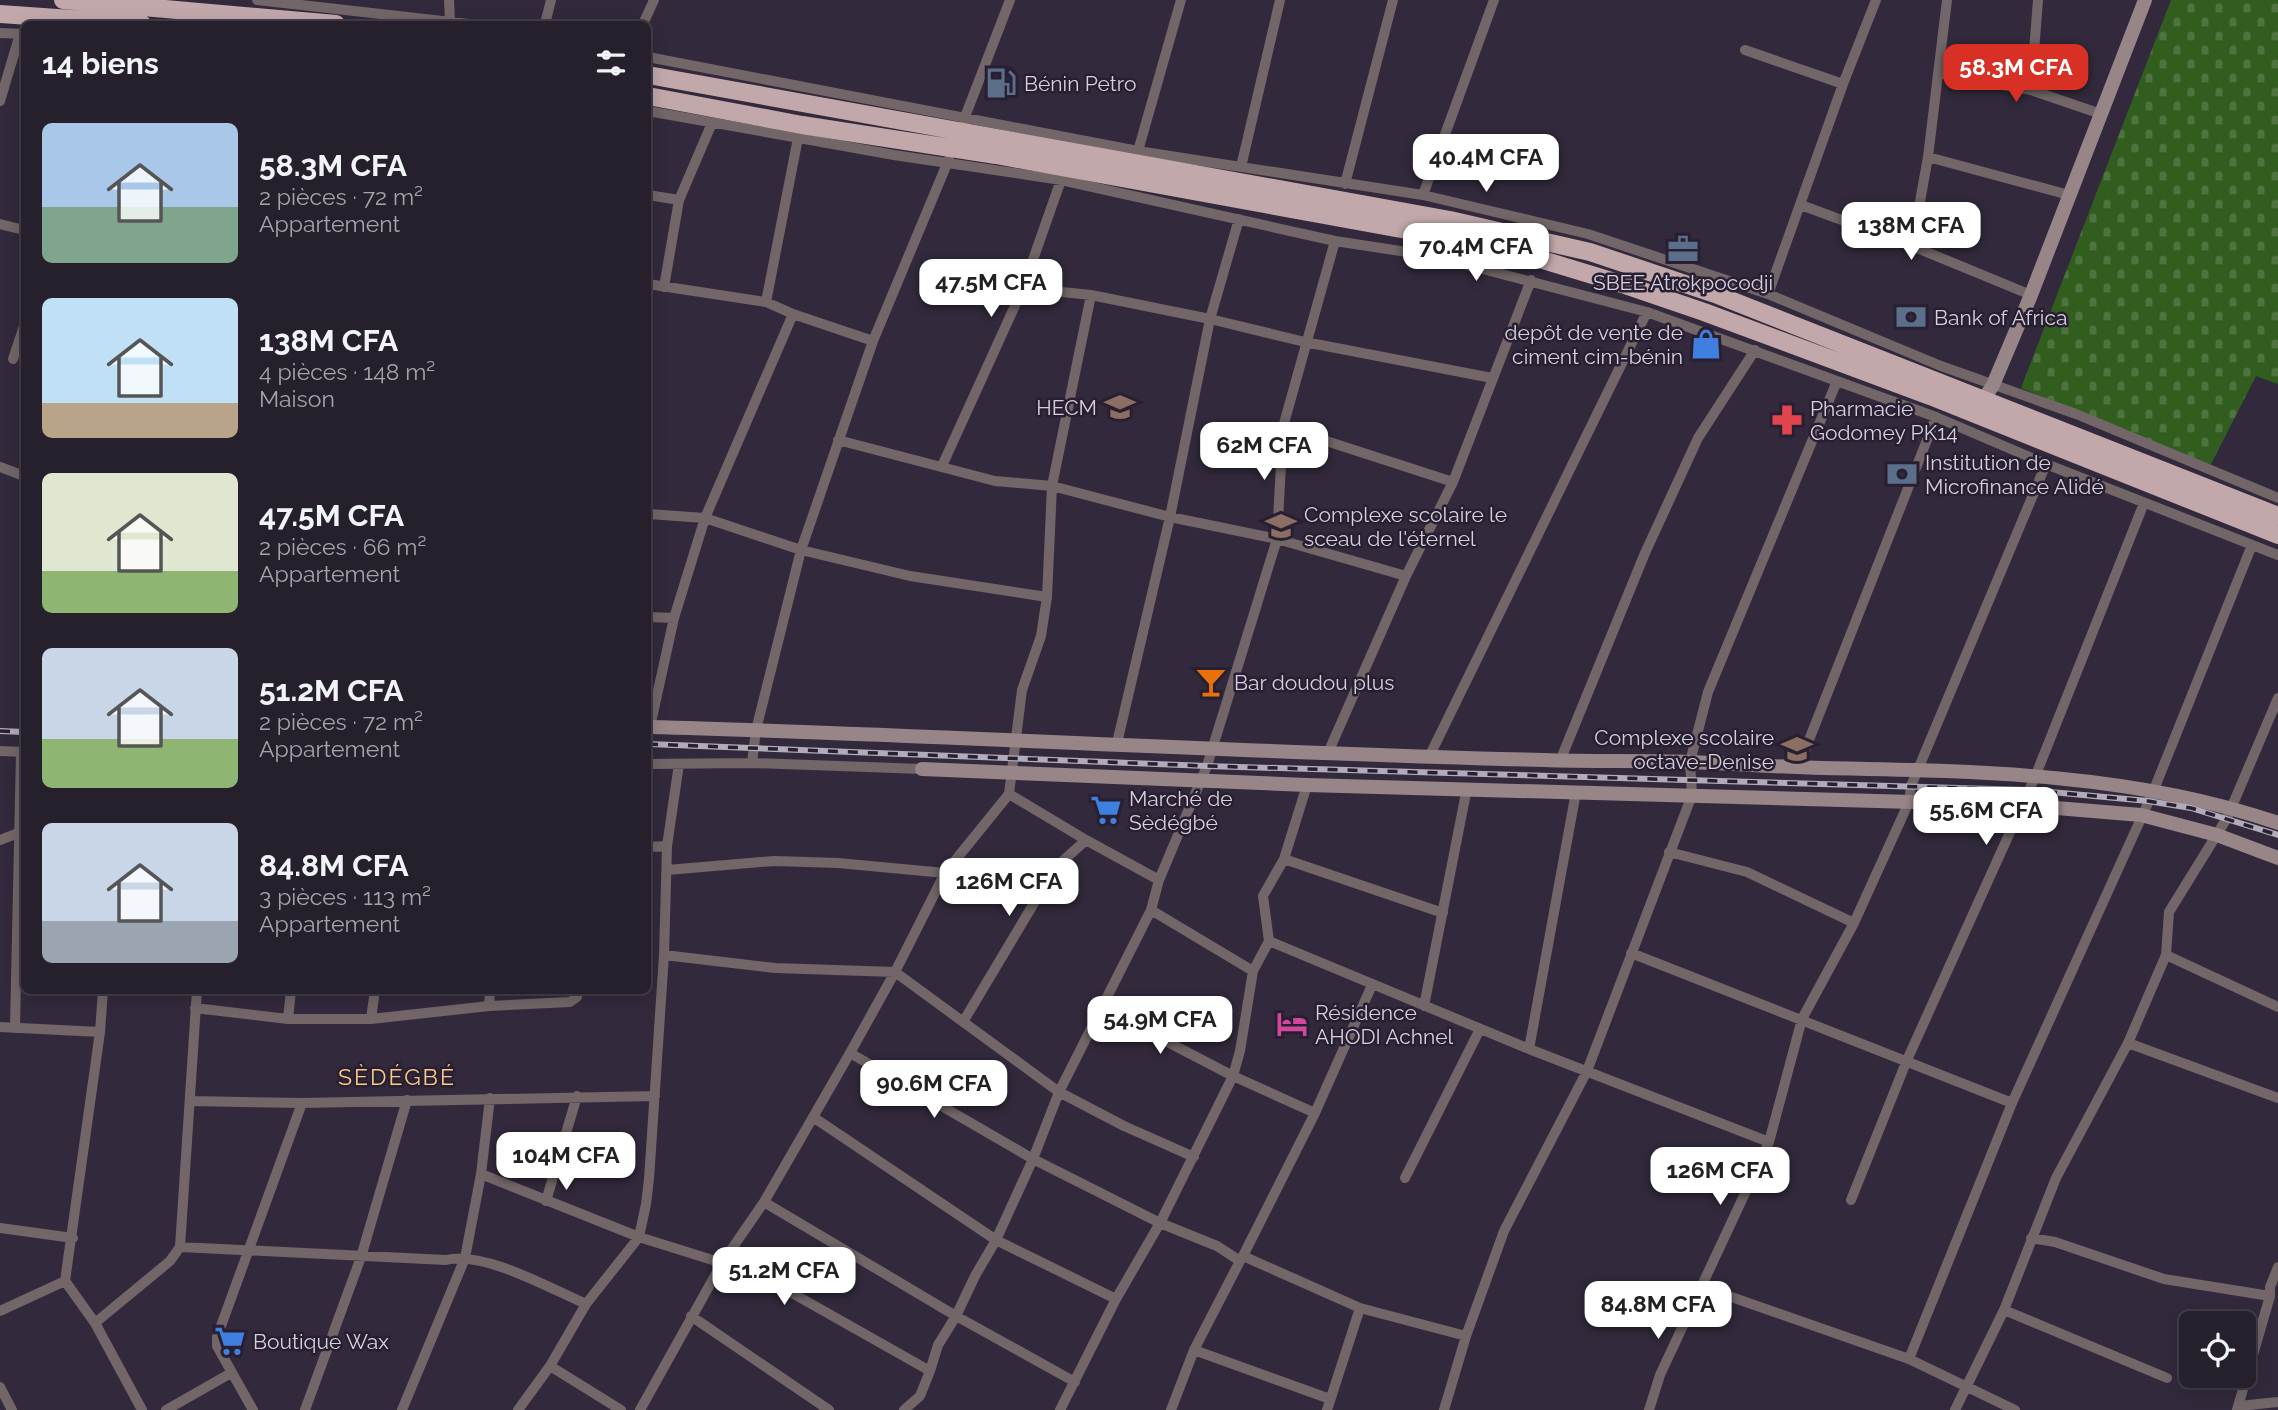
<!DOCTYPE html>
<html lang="fr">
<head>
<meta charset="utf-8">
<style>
	body { margin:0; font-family:Raleway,sans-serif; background:#322d39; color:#f1f3f6; height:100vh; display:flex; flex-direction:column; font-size:26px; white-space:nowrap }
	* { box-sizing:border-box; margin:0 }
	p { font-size:23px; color:#a4a3aa }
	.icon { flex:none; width:38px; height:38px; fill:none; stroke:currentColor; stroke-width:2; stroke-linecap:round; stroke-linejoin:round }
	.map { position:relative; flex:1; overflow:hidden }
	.drawer { position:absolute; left:21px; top:21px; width:630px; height:973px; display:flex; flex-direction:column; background:#26202d; border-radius:10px; box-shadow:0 4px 18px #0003,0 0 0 2px #423e49 }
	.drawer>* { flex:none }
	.tools { position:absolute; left:2179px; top:1311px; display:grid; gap:14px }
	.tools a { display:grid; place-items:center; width:77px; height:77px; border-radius:10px; background:#26202d; box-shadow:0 4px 18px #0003,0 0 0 2px #423e49; font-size:35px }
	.price { position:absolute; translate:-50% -60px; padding:0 16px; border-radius:14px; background:#fff; color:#222; font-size:23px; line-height:46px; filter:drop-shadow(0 2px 4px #0008) }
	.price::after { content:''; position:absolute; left:50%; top:42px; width:21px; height:16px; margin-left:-10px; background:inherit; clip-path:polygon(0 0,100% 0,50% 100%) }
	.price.active { background:#d93025; color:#fff }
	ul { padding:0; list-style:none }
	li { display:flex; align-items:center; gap:21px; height:175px; padding:0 21px }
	li span { display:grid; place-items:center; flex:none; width:196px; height:140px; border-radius:10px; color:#555 }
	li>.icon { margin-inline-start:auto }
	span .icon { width:84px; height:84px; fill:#fffc; stroke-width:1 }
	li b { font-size:30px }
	h2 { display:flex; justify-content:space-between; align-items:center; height:84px; padding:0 21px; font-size:30px }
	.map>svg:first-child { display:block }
	.cemetery { fill:url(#cemetery-stones) }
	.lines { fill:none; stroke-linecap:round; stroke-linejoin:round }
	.minor { stroke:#726668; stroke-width:10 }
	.secondary { stroke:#988587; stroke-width:14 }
	.trunk { stroke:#c2a8ab; stroke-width:18 }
	.rail-casing { stroke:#b2acba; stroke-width:6 }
	.rail { stroke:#282032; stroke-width:3.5; stroke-dasharray:10; stroke-linecap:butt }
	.labels { text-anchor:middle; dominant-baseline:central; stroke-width:5; stroke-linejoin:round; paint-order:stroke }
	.poi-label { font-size:21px; fill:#d4cfdb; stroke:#282032; text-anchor:start }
	.neighbourhood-label { font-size:23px; letter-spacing:2px; fill:#f9ca87; stroke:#282032 }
</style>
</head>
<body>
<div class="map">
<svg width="2278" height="1410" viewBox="0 0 2278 1410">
	<defs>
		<pattern id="cemetery-stones" width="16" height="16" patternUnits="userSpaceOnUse" patternTransform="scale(1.75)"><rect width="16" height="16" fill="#315d1f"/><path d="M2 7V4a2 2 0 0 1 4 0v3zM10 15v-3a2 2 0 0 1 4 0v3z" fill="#4e733f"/></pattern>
	</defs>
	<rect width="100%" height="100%" fill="#322a3c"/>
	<path class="cemetery" d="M2171,0H2278V384L2256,376L2210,466L2021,388Z"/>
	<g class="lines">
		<path class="minor" d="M257,0L469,24
			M449,0L450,22
			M545,24L551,0
			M643,24L654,0
			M0,33L24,34
			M1745,50L1843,84
			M648,57L1138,151L1423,195L1588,234L1768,294L1941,366L2076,414L2278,498
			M1938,73L2031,90L2101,114
			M2031,90L2038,0
			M0,101L20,34
			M648,111L894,155L1061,180L1335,241L1433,256L1647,312L1936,417L2046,464L2278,555
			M963,122L1010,0
			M1138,151L1181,0
			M1928,157L2069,195
			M1241,167L1280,0
			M1345,184L1393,0
			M648,195L679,200
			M1423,195L1494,0
			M1801,205L1912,246L2031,295
			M0,224L24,230
			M1912,246L1928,157L1947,0
			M648,284L766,302L793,314L873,341
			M664,287L679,200L712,123
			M1023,288L1091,295L1210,319L1305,342L1492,378
			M1768,294L1843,84L1876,0
			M766,302L798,138
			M13,359L24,326
			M1283,427L1453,482
			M838,440L995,481L1052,486L1170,517L1277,539L1406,576
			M942,466L1023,288L1061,180
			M0,467L24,476
			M648,514L705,518L801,550L910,576L1047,597
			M648,617L674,618
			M650,727L674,618L705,518L793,314
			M1117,743L1170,517L1210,319L1239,219
			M0,751L24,752
			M1327,755L1406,576L1453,482L1531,280
			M1429,757L1647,312
			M1560,761L1645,553L1698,438L1755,350
			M752,763L756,730L801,550L873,341L949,159
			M648,764L752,763L922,769
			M1798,768L1936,417
			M1009,794L1086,840L1159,880
			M0,840L18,833
			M648,847L667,846
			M1669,852L1747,872L1854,923
			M1284,859L1443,913
			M667,870L774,861L838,863L945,873
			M1151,910L1253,971
			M1269,941L1529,1049L1769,1142
			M1631,953L2012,1103
			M664,955L775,968L895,972L1059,1092L1124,1126L1194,1157
			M2166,955L2278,1007
			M103,990L100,1032L65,1281L95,1323L142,1410
			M489,1006L490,990
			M1424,1006L1467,788
			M195,1008L288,1019H371L489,1006L570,1002L577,997L576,990
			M1102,1008L1233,1076L1315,1113
			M288,1019L291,990
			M371,1019L375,990
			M963,1022L1055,868L1086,840
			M0,1027L100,1032
			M15,1028L21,752
			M2128,1043L2278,1098
			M1529,1049L1576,792
			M850,1053L1033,1159L1160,1223L1217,1246L1240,1261L1243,1256L1360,1308L1466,1336
			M190,1101L302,1103L655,1096
			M813,1117L996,1240L1116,1299
			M481,1174L639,1237L722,1263L776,1284L930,1371
			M1405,1178L1480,1029
			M1851,1200L1907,1060L2035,777L2144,503
			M546,1201L577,1096
			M764,1202L956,1316L1075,1382
			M0,1228L73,1238
			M2031,1238L2055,1242L2164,1279L2270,1296
			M180,1247L446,1260C485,1251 549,1288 586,1304
			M1243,1256L1315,1113L1372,985
			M1700,1286L1909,1359L2015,1410
			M2004,1310L2167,1378
			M0,1311L65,1281
			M691,1316L829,1410
			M95,1323L170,1261L180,1247L197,990
			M1194,1350L1330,1399
			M1909,1359L2012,1103L2153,792L2252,545
			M550,1366L621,1410
			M0,1387L12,1410
			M2239,1406L2278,1402
			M166,1410L231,1373
			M253,1410L217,1346V1337L302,1103
			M305,1410L361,1257L407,1100
			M402,1410L465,1258L481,1174L490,1098
			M518,1410L550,1366L586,1304L639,1237L646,1204L649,1179L664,955L667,846L679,764
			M640,1410L722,1263L764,1202L850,1053L895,972L945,873L1009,794L1022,690L1041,636L1047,597L1052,486L1091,295
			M904,1410L920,1396L930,1371L938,1345L956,1316L975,1276L996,1240L1033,1159L1059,1092L1151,910L1159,880L1207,766L1277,539L1283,427L1335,241
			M1060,1410L1116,1299L1160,1223L1233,1076L1240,1051L1253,971L1269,941L1263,896L1284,859L1307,785
			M1171,1410L1194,1350L1240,1261
			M1327,1410L1360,1308
			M1444,1410L1466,1336L1504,1231L1587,1071L1692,795L1690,762L1708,692L1837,381
			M1649,1410L1660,1375L1769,1142L1802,1019L1854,923L1909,802L1911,786L2046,464
			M1955,1410L2004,1310L2056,1178L2128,1043L2166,955L2169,912L2227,818L2278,698
			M2237,1410L2270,1296V1287L2278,1267"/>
		<path class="secondary" d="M1984,399L1993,385L2031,295L2145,0
			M650,727C948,735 1246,753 1544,760C1593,762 1643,760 1692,762C1736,764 1780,767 1823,768C1976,771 2133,773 2278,823
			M922,769L1307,785L2021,805L2141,815L2217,835L2278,858"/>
		<path class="trunk" d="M63,0L336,24
			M0,14L142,24
			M648,75L1450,220L1590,252L1715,294L2278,516
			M648,96L802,125L996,155L1445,237L1536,258L1625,285L1704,312L1930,396L2278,535"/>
		<g class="rail-casing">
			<path id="rail" d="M0,731L24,732
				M648,744L1207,766L2029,790L2148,801L2191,808L2278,835"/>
		</g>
		<use href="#rail" class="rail"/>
	</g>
	<defs>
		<g id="fuel-bare" transform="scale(2.415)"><path d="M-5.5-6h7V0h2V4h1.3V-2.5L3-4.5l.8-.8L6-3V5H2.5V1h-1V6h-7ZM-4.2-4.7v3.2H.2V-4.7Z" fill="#5c6f8a" stroke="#282032" stroke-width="2.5" paint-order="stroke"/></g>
		<g id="office-bare" transform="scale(2.415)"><path d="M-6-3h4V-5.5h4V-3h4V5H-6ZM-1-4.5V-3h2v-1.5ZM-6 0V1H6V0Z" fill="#5c6f8a" stroke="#282032" stroke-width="2.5" paint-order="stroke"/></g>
		<g id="bank-bare" transform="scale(2.415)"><path d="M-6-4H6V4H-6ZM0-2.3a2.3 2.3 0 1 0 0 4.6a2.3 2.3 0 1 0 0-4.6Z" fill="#5c6f8a" stroke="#282032" stroke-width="2.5" paint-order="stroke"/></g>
		<g id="shop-bare" transform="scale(2.415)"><path d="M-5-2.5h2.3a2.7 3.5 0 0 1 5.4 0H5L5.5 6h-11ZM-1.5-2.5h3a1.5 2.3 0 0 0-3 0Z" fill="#3f7fe0" stroke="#282032" stroke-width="2.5" paint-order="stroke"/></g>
		<g id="university-bare" transform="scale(2.415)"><path d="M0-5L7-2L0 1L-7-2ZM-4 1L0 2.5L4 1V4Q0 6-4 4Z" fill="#8d6e63" stroke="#282032" stroke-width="2.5" paint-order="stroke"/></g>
		<g id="pharmacy-bare" transform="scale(2.415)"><path d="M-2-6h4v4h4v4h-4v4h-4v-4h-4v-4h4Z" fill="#e0444e" stroke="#282032" stroke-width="2.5" paint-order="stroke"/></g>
		<g id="school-bare" transform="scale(2.415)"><path d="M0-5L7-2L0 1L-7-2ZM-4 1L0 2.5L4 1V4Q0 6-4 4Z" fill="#8d6e63" stroke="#282032" stroke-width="2.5" paint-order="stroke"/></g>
		<g id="bar-bare" transform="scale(2.415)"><path d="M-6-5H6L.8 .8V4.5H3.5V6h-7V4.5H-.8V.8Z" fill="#e8710a" stroke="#282032" stroke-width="2.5" paint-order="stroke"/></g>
		<g id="supermarket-bare" transform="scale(2.415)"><path d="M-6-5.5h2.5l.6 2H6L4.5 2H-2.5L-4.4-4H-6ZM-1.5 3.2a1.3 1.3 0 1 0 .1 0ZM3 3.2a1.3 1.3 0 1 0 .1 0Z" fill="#3f7fe0" stroke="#282032" stroke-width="2.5" paint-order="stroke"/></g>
		<g id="hotel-bare" transform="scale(2.415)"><path d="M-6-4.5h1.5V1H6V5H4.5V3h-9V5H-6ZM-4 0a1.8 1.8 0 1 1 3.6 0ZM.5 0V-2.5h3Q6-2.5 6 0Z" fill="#d1479c" stroke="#282032" stroke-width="2.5" paint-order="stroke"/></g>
	</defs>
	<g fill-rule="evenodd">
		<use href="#fuel-bare" x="1001" y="83"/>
		<use href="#office-bare" x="1683" y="249"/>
		<use href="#bank-bare" x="1911" y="317"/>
		<use href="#shop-bare" x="1706" y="344"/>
		<use href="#university-bare" x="1120" y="407"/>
		<use href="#pharmacy-bare" x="1787" y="420"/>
		<use href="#bank-bare" x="1902" y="474"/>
		<use href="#school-bare" x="1281" y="526"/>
		<use href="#bar-bare" x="1211" y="682"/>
		<use href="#school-bare" x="1797" y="749"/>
		<use href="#supermarket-bare" x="1106" y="810"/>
		<use href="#hotel-bare" x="1292" y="1024"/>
		<use href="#supermarket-bare" x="230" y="1341"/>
	</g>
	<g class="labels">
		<g class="poi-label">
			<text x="1024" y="83">Bénin Petro</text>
			<text x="1683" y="282" text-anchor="middle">SBEE Atrokpocodji</text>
			<text x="1934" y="317">Bank of Africa</text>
			<text x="1683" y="332" text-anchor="end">depôt de vente de<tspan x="1683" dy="24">ciment cim-bénin</tspan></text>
			<text x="1097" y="407" text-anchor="end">HECM</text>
			<text x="1810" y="408">Pharmacie<tspan x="1810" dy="24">Godomey PK14</tspan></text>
			<text x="1925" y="462">Institution de<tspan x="1925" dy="24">Microfinance Alidé</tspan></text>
			<text x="1304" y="514">Complexe scolaire le<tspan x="1304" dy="24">sceau de l'éternel</tspan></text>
			<text x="1234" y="682">Bar doudou plus</text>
			<text x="1774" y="737" text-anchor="end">Complexe scolaire<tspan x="1774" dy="24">octave-Denise</tspan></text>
			<text x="1129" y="798">Marché de<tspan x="1129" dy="24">Sèdégbé</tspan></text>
			<text x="1315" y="1012">Résidence<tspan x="1315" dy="24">AHODI Achnel</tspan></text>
			<text x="253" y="1341">Boutique Wax</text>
		</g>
		<g class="neighbourhood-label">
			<text x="397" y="1076">SÈDÉGBÉ</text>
		</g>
	</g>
</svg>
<div class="tools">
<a><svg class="icon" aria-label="locate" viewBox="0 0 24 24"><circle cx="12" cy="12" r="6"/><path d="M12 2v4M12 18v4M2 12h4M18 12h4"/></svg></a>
</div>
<b class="price active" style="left:2016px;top:104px">58.3M CFA</b>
<b class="price" style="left:1486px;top:194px">40.4M CFA</b>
<b class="price" style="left:1911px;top:262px">138M CFA</b>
<b class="price" style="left:1476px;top:283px">70.4M CFA</b>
<b class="price" style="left:991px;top:319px">47.5M CFA</b>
<b class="price" style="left:1264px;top:482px">62M CFA</b>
<b class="price" style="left:1986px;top:847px">55.6M CFA</b>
<b class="price" style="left:1009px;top:918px">126M CFA</b>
<b class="price" style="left:1160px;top:1056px">54.9M CFA</b>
<b class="price" style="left:934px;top:1120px">90.6M CFA</b>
<b class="price" style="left:566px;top:1192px">104M CFA</b>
<b class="price" style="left:1720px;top:1207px">126M CFA</b>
<b class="price" style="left:784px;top:1307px">51.2M CFA</b>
<b class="price" style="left:1658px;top:1341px">84.8M CFA</b>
<section class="drawer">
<h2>14 biens<svg class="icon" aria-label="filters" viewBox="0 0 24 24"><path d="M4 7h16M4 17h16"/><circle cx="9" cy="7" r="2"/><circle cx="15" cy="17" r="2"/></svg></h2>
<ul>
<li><span style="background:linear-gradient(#a9c7e8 60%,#7fa58c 0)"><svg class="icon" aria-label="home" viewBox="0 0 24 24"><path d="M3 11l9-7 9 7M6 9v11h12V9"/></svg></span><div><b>58.3M CFA</b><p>2 pièces · 72 m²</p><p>Appartement</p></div></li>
<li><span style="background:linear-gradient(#bfe0f5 75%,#b9a48a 0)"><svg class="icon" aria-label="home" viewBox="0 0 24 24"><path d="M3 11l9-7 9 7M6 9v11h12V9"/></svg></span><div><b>138M CFA</b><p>4 pièces · 148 m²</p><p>Maison</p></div></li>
<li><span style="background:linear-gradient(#dfe7d0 70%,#8fb573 0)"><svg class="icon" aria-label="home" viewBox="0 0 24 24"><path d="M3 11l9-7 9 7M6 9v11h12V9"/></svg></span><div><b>47.5M CFA</b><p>2 pièces · 66 m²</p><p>Appartement</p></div></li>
<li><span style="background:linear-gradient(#c9d6e8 65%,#8fb573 0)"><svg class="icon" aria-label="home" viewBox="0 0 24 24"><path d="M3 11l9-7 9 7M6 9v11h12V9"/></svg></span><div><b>51.2M CFA</b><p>2 pièces · 72 m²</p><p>Appartement</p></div></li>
<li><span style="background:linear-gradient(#c9d6e8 70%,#9aa5b1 0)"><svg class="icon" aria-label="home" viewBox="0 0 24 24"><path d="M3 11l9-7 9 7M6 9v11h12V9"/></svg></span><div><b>84.8M CFA</b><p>3 pièces · 113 m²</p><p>Appartement</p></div></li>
</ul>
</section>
</div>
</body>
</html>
